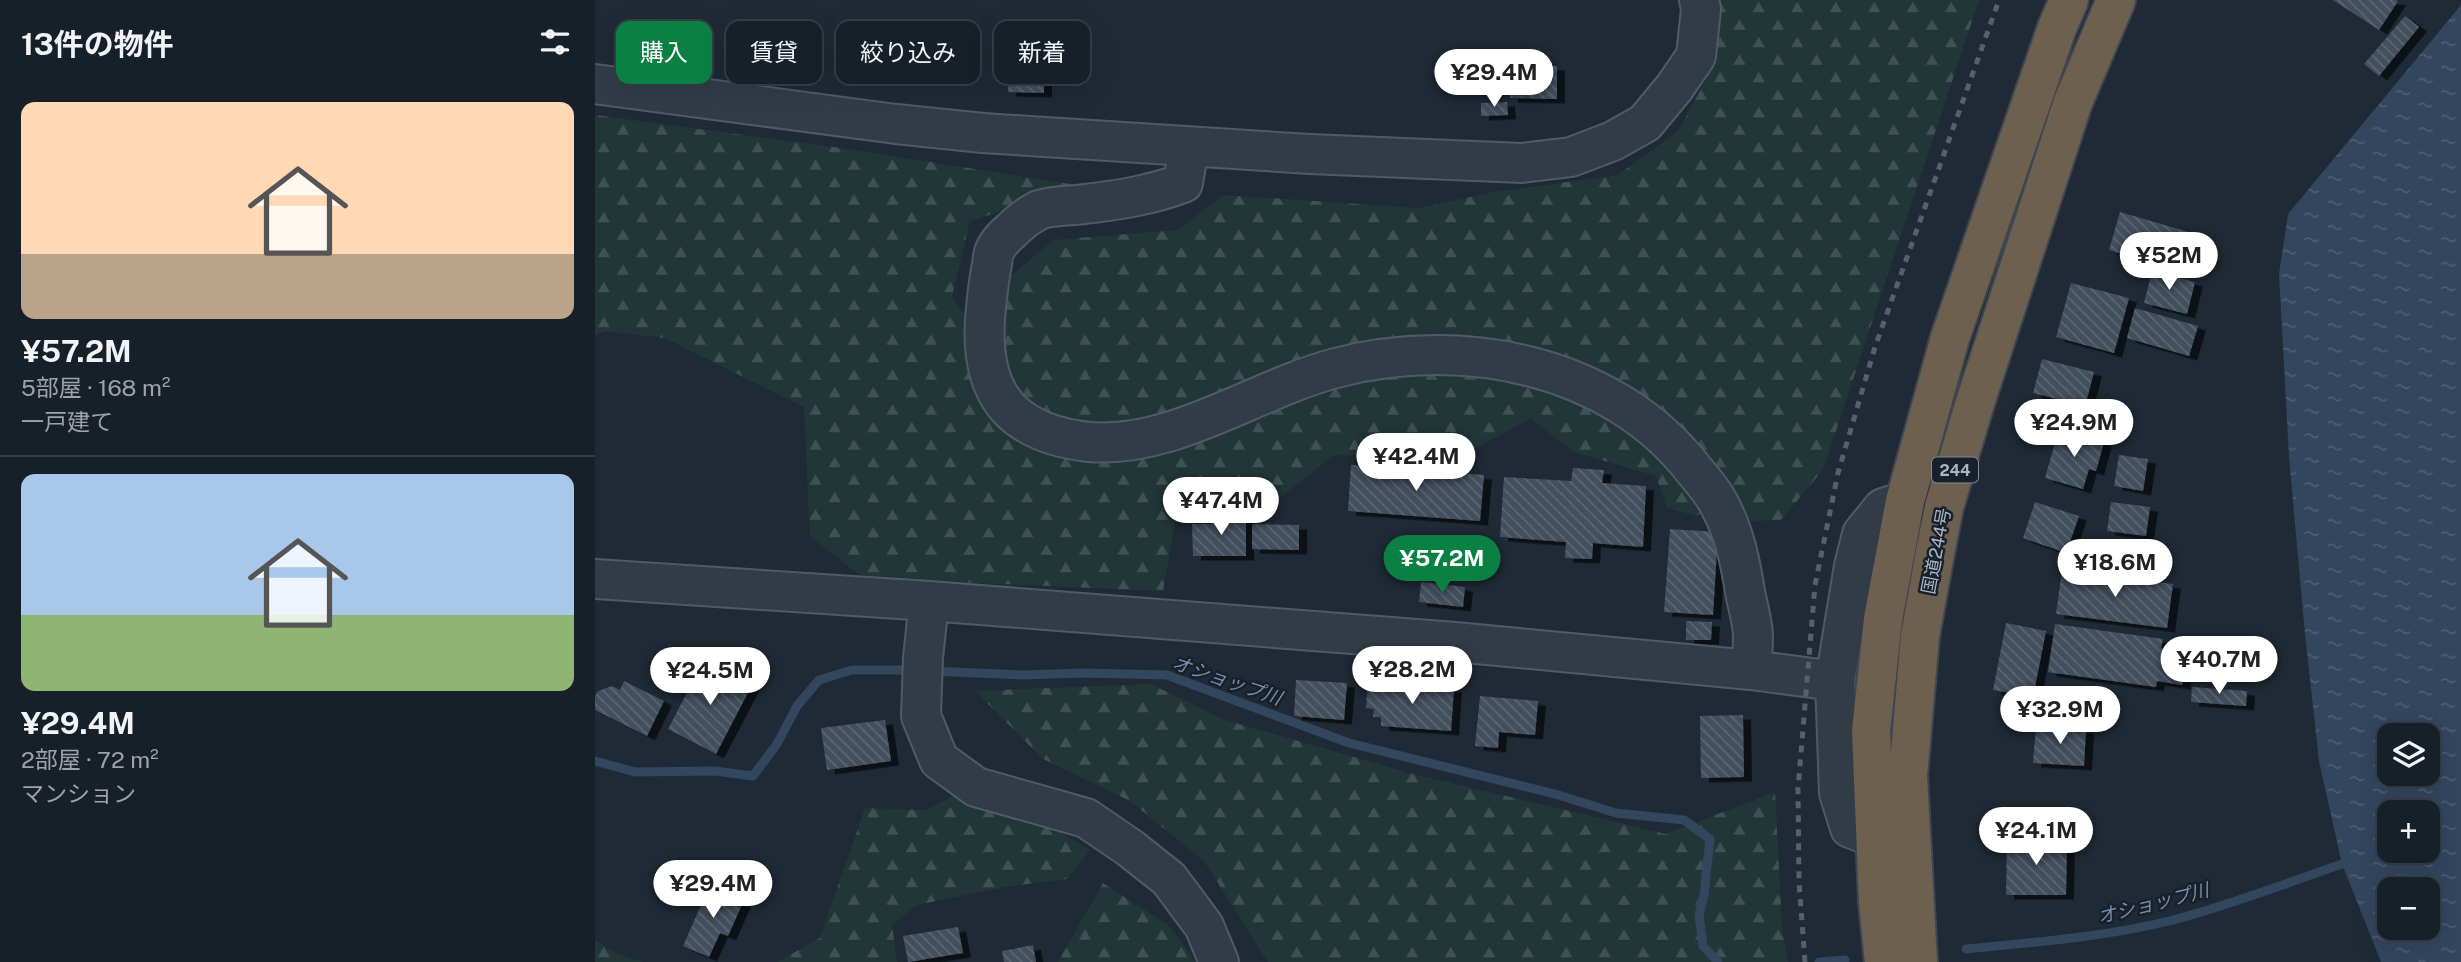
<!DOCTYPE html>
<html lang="ja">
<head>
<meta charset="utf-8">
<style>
	body { margin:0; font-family:"Public Sans","Noto Sans JP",sans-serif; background:#242d34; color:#f1f3f6; height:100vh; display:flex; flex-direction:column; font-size:26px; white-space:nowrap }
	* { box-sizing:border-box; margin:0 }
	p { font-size:23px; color:#9ea3a8 }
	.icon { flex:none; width:38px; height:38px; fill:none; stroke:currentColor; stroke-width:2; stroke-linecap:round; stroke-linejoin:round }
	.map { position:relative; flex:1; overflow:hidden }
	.drawer { display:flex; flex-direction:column; background:#172028; width:595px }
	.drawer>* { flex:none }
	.top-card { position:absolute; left:21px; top:21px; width:665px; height:63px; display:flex; gap:14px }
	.controls { position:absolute; left:1782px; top:723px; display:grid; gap:14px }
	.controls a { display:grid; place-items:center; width:63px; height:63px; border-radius:14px; background:#172028; box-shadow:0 7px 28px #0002,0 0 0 2px #363e45; font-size:35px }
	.price { position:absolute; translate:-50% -60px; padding:0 16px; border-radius:24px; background:#fff; color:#222; font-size:23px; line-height:46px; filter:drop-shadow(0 2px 4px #0008) }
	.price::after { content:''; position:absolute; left:50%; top:42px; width:21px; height:16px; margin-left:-10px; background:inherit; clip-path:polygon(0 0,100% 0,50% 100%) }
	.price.current { background:#0b8043; color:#fff }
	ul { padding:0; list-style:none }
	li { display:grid; align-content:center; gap:14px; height:371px; padding:0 21px }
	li+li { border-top:2px solid #363e45 }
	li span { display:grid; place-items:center; height:217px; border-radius:14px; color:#555 }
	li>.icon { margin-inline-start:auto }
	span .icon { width:126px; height:126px; fill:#fffc; stroke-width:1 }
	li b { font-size:30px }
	h2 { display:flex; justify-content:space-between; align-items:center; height:84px; padding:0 21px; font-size:30px }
	.tag { padding:0 24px; border-radius:14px; background:#172028; box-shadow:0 7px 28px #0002,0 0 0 2px #363e45; font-size:24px; line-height:63px }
	.tag.current { background:#0b8043; color:#fff }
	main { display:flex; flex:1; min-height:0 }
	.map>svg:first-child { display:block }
	.forest { fill:url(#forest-firs) }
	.water { fill:url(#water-ripples); fill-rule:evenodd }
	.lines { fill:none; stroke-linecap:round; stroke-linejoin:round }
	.stream { stroke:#32465e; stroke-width:9 }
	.building { fill:url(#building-back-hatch); filter:url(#shadow) }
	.minor-casing { stroke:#505965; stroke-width:42 }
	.highway-casing { stroke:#3d4651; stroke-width:42 }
	.minor { stroke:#323c47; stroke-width:38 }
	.highway { stroke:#6d604f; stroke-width:38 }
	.rail { stroke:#54606e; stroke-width:5; stroke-dasharray:7 7; stroke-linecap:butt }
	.labels { text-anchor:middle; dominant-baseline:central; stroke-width:5; stroke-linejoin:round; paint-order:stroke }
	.shield { fill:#18212b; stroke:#808996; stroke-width:2 }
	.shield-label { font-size:16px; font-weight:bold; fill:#acb6c4 }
	.street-label { font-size:18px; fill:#acb6c4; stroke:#18212b }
	.water-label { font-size:19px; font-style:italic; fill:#748ead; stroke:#18212b }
</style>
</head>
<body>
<main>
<section class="drawer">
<h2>13件の物件<svg class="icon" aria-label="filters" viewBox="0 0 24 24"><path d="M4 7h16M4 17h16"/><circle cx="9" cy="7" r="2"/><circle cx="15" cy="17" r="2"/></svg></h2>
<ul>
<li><span style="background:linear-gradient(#ffd9b3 70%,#b9a48a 0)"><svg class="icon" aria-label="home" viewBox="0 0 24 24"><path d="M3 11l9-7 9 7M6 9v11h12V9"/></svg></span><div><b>¥57.2M</b><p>5部屋 · 168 m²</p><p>一戸建て</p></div></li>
<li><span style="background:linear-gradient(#a9c7e8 65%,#8fb573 0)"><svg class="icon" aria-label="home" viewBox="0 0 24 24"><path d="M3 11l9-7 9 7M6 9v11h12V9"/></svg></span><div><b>¥29.4M</b><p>2部屋 · 72 m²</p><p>マンション</p></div></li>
</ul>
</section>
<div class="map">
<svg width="1866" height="962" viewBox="0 0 1866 962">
	<defs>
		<pattern id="forest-firs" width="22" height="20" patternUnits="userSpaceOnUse" patternTransform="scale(1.75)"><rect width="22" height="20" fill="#213637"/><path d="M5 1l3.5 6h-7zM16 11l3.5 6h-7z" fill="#3f5152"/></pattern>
		<pattern id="water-ripples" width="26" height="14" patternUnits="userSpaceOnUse" patternTransform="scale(1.75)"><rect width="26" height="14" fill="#32465e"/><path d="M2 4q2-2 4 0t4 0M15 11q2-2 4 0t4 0" fill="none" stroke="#4d5e73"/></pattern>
		<pattern id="building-back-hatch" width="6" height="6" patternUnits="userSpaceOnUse" patternTransform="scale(1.75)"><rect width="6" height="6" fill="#424f5e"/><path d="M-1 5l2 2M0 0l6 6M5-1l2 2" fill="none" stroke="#5b6673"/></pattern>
		<filter id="shadow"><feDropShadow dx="8" dy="4.5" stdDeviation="0" flood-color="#0009"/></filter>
	</defs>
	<rect width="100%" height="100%" fill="#1f2a36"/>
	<path class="forest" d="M1110,0H1384L1228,470L1186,520L1156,521L1137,491L1102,516L1072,508L1061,476L979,452L936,419L865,456L739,455L685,498L580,521L568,591L268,578L215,536L209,407L70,338L10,331L0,335V115L239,147L488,186L375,221L357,296L376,325L407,284L458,240L583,230L628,195L824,208L899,192L1023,175L1083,131L1118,66Z
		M556,684L627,719L818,774L1071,834L1180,792L1187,927L1193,962H673L609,861L535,801L448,759L380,691Z
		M366,792L445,820L495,850L472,879L410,887L322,905L297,925L302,962H182L225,938L270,808L331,810Z
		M508,883L573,925L601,962H463Z
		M0,940L23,954L47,962H0Z"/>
	<path class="water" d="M1866,5V962H1786L1747,864L1724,761L1710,634L1694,457L1684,274L1693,214ZM1794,735H1832V774H1794ZM1794,812H1832V850H1794ZM1794,889H1832V928H1794Z"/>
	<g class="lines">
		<path class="stream" d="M336,671L427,675L489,673L572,675L754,743L960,794L1021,813L1089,820L1115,839L1109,895L1104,915L1108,946L1123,962
			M0,761L40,772L120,771L158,776L182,744L202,706L224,680L257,670H318
			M1371,949C1441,942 1511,937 1578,920C1636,905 1691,883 1747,864
			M1224,962L1250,960"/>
	</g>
	<path class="building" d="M1738,0H1801L1803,1L1784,30Z
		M1810,16L1824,27L1784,76L1769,64Z
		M915,65L962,66V99L915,98Z
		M414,73L449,74V93L413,92Z
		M912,102L913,115L886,116V103Z
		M1525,212L1604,235L1596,263L1550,250L1548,260L1514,250Z
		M1557,271L1600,282L1592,314L1549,303Z
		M1476,283L1534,298L1519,353L1461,337Z
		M1540,308L1603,326L1594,356L1532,338Z
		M1447,359L1499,372L1490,406L1438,393Z
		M1464,429L1509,442L1501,471L1494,469L1488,489L1450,478Z
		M1524,455L1553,459L1548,491L1519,486Z
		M756,465L889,475L885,521L753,511Z
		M978,468L1009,470L1007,483L1051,486L1048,547L998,543L997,559L970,558L971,542L905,537L909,477L976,481Z
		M1440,502L1484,516L1471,553L1428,538Z
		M1516,502L1555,507L1551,536L1512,531Z
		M651,514V556H598L597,524H617V515Z
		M657,524L704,525V550L657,549Z
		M1075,529L1123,532L1118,615L1069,612Z
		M1467,570L1578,584L1572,628L1461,614Z
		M826,582L870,587L868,607L824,602Z
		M1091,621L1117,622L1116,640H1091Z
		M1411,623L1451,631L1438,697L1398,690Z
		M1460,624L1568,639L1566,648L1592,652L1587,685L1562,681L1561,687L1453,672Z
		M109,660L157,685L121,754L73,729Z
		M701,680L752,683L749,720L699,716Z
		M29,681L69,701L52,736L0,710V696L3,691L17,686L25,690Z
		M773,682L859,688L856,731L786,726V717H778L779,709L771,708Z
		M1597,687L1652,691L1651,706L1596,702Z
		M885,696L943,701L940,735L904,732L903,748L880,746Z
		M1148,715L1149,777L1106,778L1105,716Z
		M290,720L296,761L232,770L226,728Z
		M1441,726L1491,729L1489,766L1438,763Z
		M1412,839L1472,840L1471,895H1411Z
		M115,885L149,900L133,936L125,933L114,957L88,946Z
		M363,927L368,953L313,962L308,936Z
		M438,945L441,962H409L407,951Z"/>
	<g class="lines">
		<g class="minor-casing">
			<path id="minor" d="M0,84L301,124L388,133L715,154L927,163L976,157L1018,141L1050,123L1079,88L1101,56L1106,9L1104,0
				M594,147L588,183C556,195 524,200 490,204C476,206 457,205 444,210C436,214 424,223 417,230C411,235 403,243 400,250C397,255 398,263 396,269C389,313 380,374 415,410C435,430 466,439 494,442C579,449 660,389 741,368C867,335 1017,364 1099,470C1108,481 1120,494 1126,508C1141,536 1146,567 1151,597C1154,610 1158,624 1158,637C1158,648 1157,659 1156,670
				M0,579L334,601L860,642L1156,670L1240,681
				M334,601L328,658L326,716L344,760L381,787L491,818L535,848L574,879L609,926L624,962
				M1312,838H1281L1255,828L1244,793L1240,681L1259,566L1267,534L1288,508L1310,501L1340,505"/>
		</g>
		<g class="highway-casing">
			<path id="highway" d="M1289,962L1283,902L1276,731L1288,619L1310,501L1355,338L1462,28L1474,0
				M1323,962L1313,776L1325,636L1340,553L1349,507L1379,406L1478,102L1521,0"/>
		</g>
		<use href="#minor" class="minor"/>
		<use href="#highway" class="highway"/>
		<path class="rail" d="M1210,962L1204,882L1203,789L1220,585L1243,473L1280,347L1404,0"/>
	</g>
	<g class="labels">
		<rect class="shield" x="1337" y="457.5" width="46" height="25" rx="5"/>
		<g class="shield-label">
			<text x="1360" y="470">244</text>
		</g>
		<g class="street-label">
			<text transform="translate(1341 551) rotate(-79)">国道244号</text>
		</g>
		<g class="water-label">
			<text transform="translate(632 680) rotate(19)">オショップ川</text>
			<text transform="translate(1558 903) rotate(-14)">オショップ川</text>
		</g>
	</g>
</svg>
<div class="controls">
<a><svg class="icon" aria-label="layers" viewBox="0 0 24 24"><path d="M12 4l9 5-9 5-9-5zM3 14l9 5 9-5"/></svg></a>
<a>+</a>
<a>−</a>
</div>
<b class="price" style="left:899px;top:109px">¥29.4M</b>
<b class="price" style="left:1574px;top:292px">¥52M</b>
<b class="price" style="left:1479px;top:459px">¥24.9M</b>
<b class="price" style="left:821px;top:493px">¥42.4M</b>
<b class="price" style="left:626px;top:537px">¥47.4M</b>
<b class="price current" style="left:847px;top:595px">¥57.2M</b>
<b class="price" style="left:1520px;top:599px">¥18.6M</b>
<b class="price" style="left:1624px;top:696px">¥40.7M</b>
<b class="price" style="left:817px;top:706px">¥28.2M</b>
<b class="price" style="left:115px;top:707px">¥24.5M</b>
<b class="price" style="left:1465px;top:746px">¥32.9M</b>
<b class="price" style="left:1441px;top:867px">¥24.1M</b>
<b class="price" style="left:118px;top:920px">¥29.4M</b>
<div class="top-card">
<a class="tag current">購入</a>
<a class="tag">賃貸</a>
<a class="tag">絞り込み</a>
<a class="tag">新着</a>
</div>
</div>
</main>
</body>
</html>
